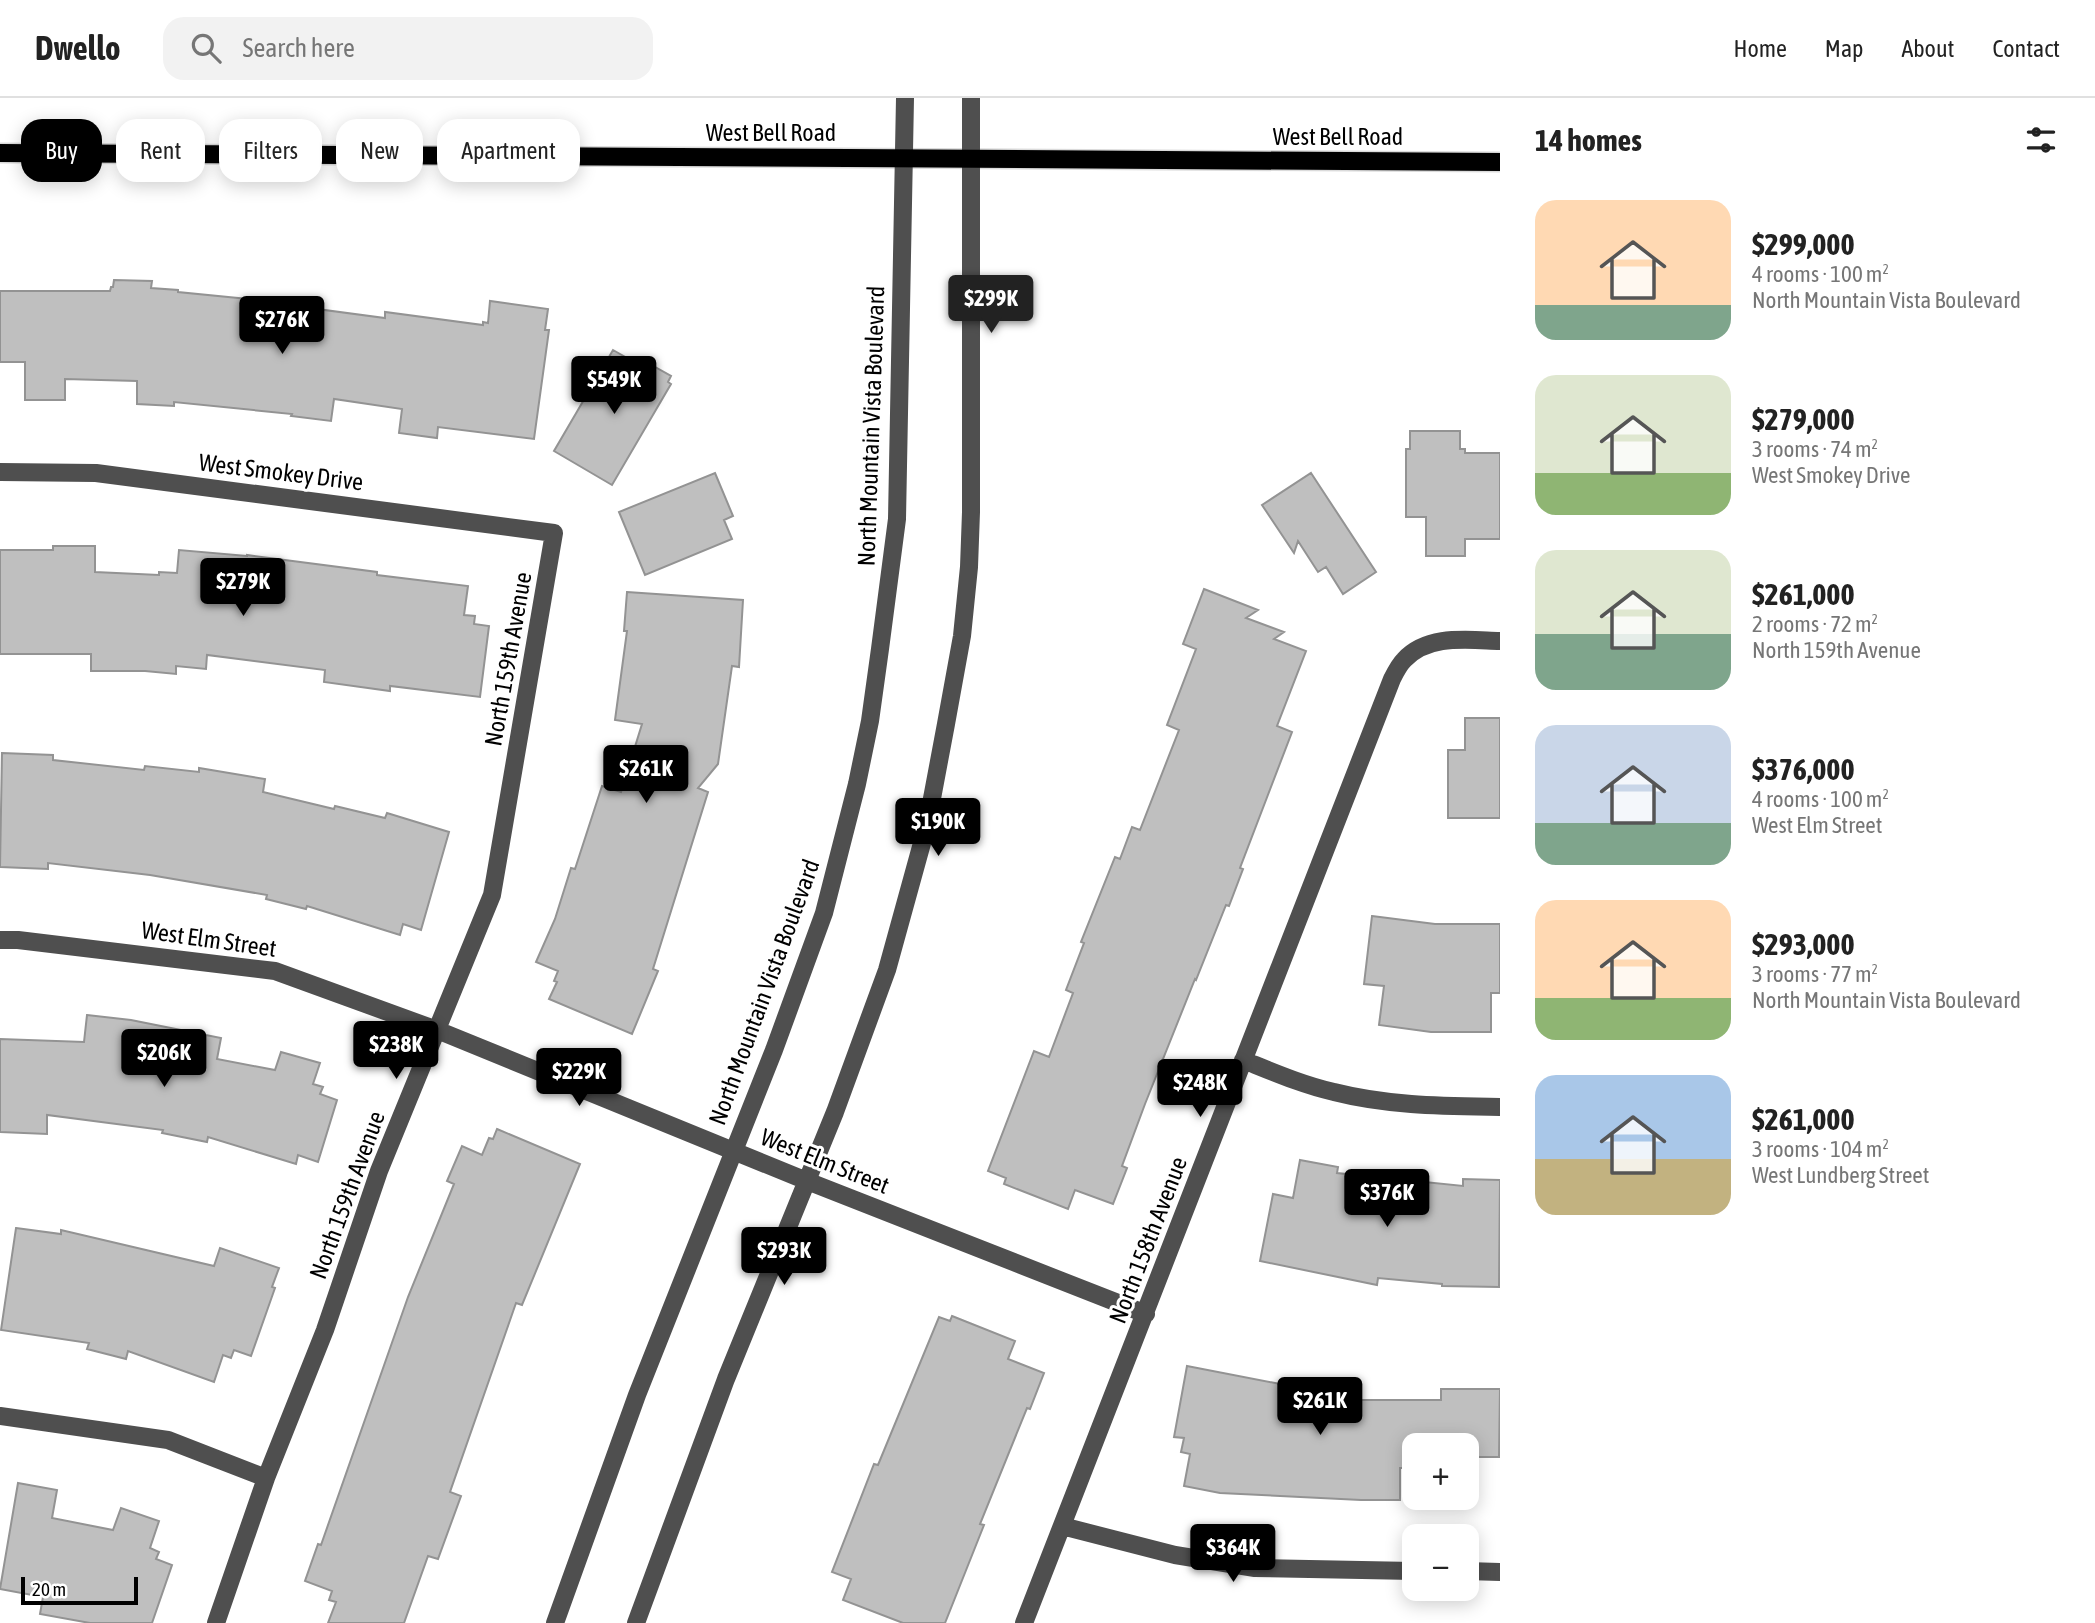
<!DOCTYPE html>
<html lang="en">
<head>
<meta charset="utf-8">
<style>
	body { margin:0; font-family:"Asap Condensed",sans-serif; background:#f2f2f2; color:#222; height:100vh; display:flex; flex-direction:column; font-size:26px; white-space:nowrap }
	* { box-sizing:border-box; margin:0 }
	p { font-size:23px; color:#767676 }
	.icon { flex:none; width:38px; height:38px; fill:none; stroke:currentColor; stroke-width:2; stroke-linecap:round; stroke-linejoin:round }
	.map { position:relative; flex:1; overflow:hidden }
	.drawer { display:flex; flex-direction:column; background:#fff; width:595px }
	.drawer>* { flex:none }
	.banner { position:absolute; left:21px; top:21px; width:665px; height:63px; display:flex; gap:14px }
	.tools { position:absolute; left:1402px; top:1335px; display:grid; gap:14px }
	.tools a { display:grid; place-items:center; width:77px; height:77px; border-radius:14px; background:#fff; box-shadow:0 4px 18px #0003; font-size:35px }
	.scale { position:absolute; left:21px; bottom:18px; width:117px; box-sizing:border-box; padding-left:7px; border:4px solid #000; border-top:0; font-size:19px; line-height:24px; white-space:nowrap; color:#000; -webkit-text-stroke:5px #fff; paint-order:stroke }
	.price { position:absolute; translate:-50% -60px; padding:0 16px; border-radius:7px; background:#000; color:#fff; font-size:23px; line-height:46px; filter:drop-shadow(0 2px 4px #0008) }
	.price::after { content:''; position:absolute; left:50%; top:42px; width:21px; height:16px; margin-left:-10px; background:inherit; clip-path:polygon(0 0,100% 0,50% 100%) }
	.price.on { background:#222; color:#fff }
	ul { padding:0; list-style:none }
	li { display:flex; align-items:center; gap:21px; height:175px; padding:0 35px }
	li span { display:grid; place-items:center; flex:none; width:196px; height:140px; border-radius:21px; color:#555 }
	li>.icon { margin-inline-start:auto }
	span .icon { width:84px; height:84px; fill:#fffc; stroke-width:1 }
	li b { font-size:30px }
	h2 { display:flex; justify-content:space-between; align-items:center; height:84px; padding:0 35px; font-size:30px }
	.chip { padding:0 24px; border-radius:21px; background:#fff; box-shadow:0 4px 18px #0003; font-size:24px; line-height:63px }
	.chip.on { background:#000; color:#fff }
	header { display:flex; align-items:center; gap:42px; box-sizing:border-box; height:98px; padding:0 35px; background:#fff; border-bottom:2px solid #e0e0e0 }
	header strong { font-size:33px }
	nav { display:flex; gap:38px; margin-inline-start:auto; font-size:24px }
	.search { width:490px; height:63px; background:#f2f2f2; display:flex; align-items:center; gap:18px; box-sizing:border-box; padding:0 24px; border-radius:21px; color:#767676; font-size:26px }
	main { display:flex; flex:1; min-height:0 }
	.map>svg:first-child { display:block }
	.building { fill:#bfbfbf; stroke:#939393; stroke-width:2 }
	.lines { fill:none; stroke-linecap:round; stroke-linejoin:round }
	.major-casing { stroke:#dbdbdb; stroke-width:21 }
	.minor { stroke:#4f4f4f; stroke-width:18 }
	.major { stroke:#000; stroke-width:18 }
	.labels { text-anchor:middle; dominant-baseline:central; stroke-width:6; stroke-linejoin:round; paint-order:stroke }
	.street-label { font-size:24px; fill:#000; stroke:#fff }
</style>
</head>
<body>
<header>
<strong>Dwello</strong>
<div class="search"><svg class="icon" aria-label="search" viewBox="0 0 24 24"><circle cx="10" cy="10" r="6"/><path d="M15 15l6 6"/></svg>Search here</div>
<nav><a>Home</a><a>Map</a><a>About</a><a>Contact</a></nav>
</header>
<main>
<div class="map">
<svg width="1500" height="1525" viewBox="0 0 1500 1525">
	<rect width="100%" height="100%" fill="#fff"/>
	<path class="building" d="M114,182L152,183L151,190L178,192V194L280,204V206L385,220V214L483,227V224L488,225L490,203L548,211L545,232H549L534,341L438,329L437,340L399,335L402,311L334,301L331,323L291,318L292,316L174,304V308L137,306V283L65,281V302H25V264H0V193H110L111,189H113Z
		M613,252L636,265L639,260L671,278L668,284L671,286L612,387L554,353Z
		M1410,333H1460V351H1465V355H1500V441H1465V458H1426V419H1406V351H1410Z
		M715,375L733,418L724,422L732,441L645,477L619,414Z
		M1311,375L1376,474L1343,496L1326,469L1318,474L1298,443L1294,455L1262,407Z
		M53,448H95V474L159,477V474L177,475L179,452L247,458V457L377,474V477L468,488L464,517L475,518L474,526L489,528L480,599L390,588V593L324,584L325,572L207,557L206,571L176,568V576L145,573H91V556H0V452H53Z
		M1204,491L1258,512L1246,520L1284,534L1274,541L1306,553L1277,628L1292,634L1240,770L1243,771L1229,808L1226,807L1196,882L1195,881L1145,1006L1122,1068L1127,1070L1113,1106L1075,1092L1068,1111L1004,1086L1006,1080L988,1073L1034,953L1049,959L1073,895L1066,892L1084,845L1081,844L1115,759L1120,761L1132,729L1140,732L1179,632L1167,627L1196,551L1183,546Z
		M627,494L743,502L739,569L732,568L718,666L698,690L708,694L653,871L658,873L632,936L549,901L557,884L554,883L558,873L536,864L555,821L571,770L575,771L602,688L621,694L642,626L615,622L627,533H624Z
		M1465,620H1500V720H1448V652H1465Z
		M2,655L53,657V662L144,672L145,668L199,674V670L265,681L263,694L334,711L335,708L385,720L387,715L449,734L421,832L403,826L400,837L307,808L306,811L266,801L267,797L150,777L48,765V771L0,769Z
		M1372,818L1435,826H1500V895H1491V934H1431L1379,927L1384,888L1364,886Z
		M87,917L131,922L221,940L217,961L275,972L281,954L320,965L313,986L323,989L320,996L337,1002L318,1064L298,1057L296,1066L208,1039L207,1044L162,1035L163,1032L47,1017V1036L0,1034V941L84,944Z
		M497,1031L580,1066L522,1207L516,1205L450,1394L461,1398L438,1461L428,1458L404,1525H328L336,1504L329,1502L332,1493L305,1483L318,1446L321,1447L408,1199L454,1086L447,1083L462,1048L482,1057L489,1040L493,1041Z
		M1300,1062L1338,1069L1337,1075L1463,1088V1081L1500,1082L1499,1189L1442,1188V1186L1378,1180L1377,1187L1260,1163L1273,1096L1293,1100Z
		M16,1130L61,1136V1132L214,1168L220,1150L279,1170L272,1189L275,1190L251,1258L234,1252L231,1260L223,1257L214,1284L128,1253L126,1261L87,1251L89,1245L1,1232Z
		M952,1218L1015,1243L1008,1261L1044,1275L1030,1311L1027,1310L980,1426L984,1427L945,1525H903L843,1502L851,1481L832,1474L874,1366L878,1367L939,1219L950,1223Z
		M1187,1268L1301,1290L1334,1292V1302H1441V1291H1500L1499,1359H1478V1370H1466V1348H1414V1370H1400V1402H1361L1220,1395L1184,1388L1190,1356L1181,1354L1184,1340L1174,1339Z
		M18,1385L57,1392L52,1420L113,1432L121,1410L159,1423L150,1450L159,1454L156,1461L172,1467L152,1525H90L40,1516L43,1499L0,1491Z"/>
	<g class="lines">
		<g class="major-casing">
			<path id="major" d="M0,55L1500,64"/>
		</g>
		<path class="minor" d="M0,374L96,375L554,435L492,797L379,1073L325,1232L266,1380L216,1525
			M0,842H18L275,873L437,932L807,1083L1146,1216
			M1243,962C1273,974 1303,987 1334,994C1389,1008 1444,1008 1500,1009
			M0,1318L168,1342L266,1380
			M1062,1428L1175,1457L1255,1470L1414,1473
			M1466,1473L1500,1474
			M555,1525L637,1297L774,952L824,815L857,686L870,623L880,551L897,421L905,0
			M636,1525L726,1281L835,1014L887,872L927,727L946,626L962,538L969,469L971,414V0
			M1024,1525L1392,581C1395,575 1399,567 1404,562C1428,536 1467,542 1500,543"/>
		<use href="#major" class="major"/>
	</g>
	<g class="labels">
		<g class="street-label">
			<text x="771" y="34">West Bell Road</text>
			<text x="1338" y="38">West Bell Road</text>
			<text transform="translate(871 328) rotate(-88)">North Mountain Vista Boulevard</text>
			<text transform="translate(281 374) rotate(7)">West Smokey Drive</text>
			<text transform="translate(508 561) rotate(-80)">North 159th Avenue</text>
			<text transform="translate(209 841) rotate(8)">West Elm Street</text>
			<text transform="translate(764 894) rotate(-70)">North Mountain Vista Boulevard</text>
			<text transform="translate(825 1063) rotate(22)">West Elm Street</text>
			<text transform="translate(347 1097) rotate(-70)">North 159th Avenue</text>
			<text transform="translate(1148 1142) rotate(-69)">North 158th Avenue</text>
		</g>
	</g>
</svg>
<div class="tools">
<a>+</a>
<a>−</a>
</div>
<div class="scale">20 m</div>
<b class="price on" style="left:991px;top:237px">$299K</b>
<b class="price" style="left:282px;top:258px">$276K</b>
<b class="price" style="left:614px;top:318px">$549K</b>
<b class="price" style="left:243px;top:520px">$279K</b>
<b class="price" style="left:646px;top:707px">$261K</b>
<b class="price" style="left:938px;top:760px">$190K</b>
<b class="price" style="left:396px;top:983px">$238K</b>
<b class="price" style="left:164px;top:991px">$206K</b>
<b class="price" style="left:579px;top:1010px">$229K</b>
<b class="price" style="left:1200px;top:1021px">$248K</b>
<b class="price" style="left:1387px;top:1131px">$376K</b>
<b class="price" style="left:784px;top:1189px">$293K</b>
<b class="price" style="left:1320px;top:1339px">$261K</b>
<b class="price" style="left:1233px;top:1486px">$364K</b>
<div class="banner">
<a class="chip on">Buy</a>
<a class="chip">Rent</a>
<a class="chip">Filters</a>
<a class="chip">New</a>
<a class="chip">Apartment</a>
</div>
</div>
<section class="drawer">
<h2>14 homes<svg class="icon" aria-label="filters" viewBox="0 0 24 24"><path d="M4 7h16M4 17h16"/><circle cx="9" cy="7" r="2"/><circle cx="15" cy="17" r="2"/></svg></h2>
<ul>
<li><span style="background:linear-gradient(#ffd9b3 75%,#7fa58c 0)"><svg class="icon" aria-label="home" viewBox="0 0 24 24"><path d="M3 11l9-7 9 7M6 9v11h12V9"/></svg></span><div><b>$299,000</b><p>4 rooms · 100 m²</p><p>North Mountain Vista Boulevard</p></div></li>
<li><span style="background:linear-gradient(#dfe7d0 70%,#8fb573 0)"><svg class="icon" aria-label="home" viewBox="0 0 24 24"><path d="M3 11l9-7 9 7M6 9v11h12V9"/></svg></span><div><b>$279,000</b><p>3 rooms · 74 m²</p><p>West Smokey Drive</p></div></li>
<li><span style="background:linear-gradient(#dfe7d0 60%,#7fa58c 0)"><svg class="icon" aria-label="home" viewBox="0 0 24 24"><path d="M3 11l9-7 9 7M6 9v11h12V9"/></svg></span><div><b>$261,000</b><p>2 rooms · 72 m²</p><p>North 159th Avenue</p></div></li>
<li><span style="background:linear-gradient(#c9d6e8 70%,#7fa58c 0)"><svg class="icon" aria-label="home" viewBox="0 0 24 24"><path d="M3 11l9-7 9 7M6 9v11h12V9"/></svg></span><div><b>$376,000</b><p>4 rooms · 100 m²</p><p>West Elm Street</p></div></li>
<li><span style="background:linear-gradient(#ffd9b3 70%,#8fb573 0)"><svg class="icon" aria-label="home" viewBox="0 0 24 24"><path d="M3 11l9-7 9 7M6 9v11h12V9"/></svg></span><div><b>$293,000</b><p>3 rooms · 77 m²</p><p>North Mountain Vista Boulevard</p></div></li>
<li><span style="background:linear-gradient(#a9c7e8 60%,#c2b280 0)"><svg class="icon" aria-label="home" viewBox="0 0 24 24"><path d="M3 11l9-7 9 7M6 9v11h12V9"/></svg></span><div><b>$261,000</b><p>3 rooms · 104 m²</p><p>West Lundberg Street</p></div></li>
</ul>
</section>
</main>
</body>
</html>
